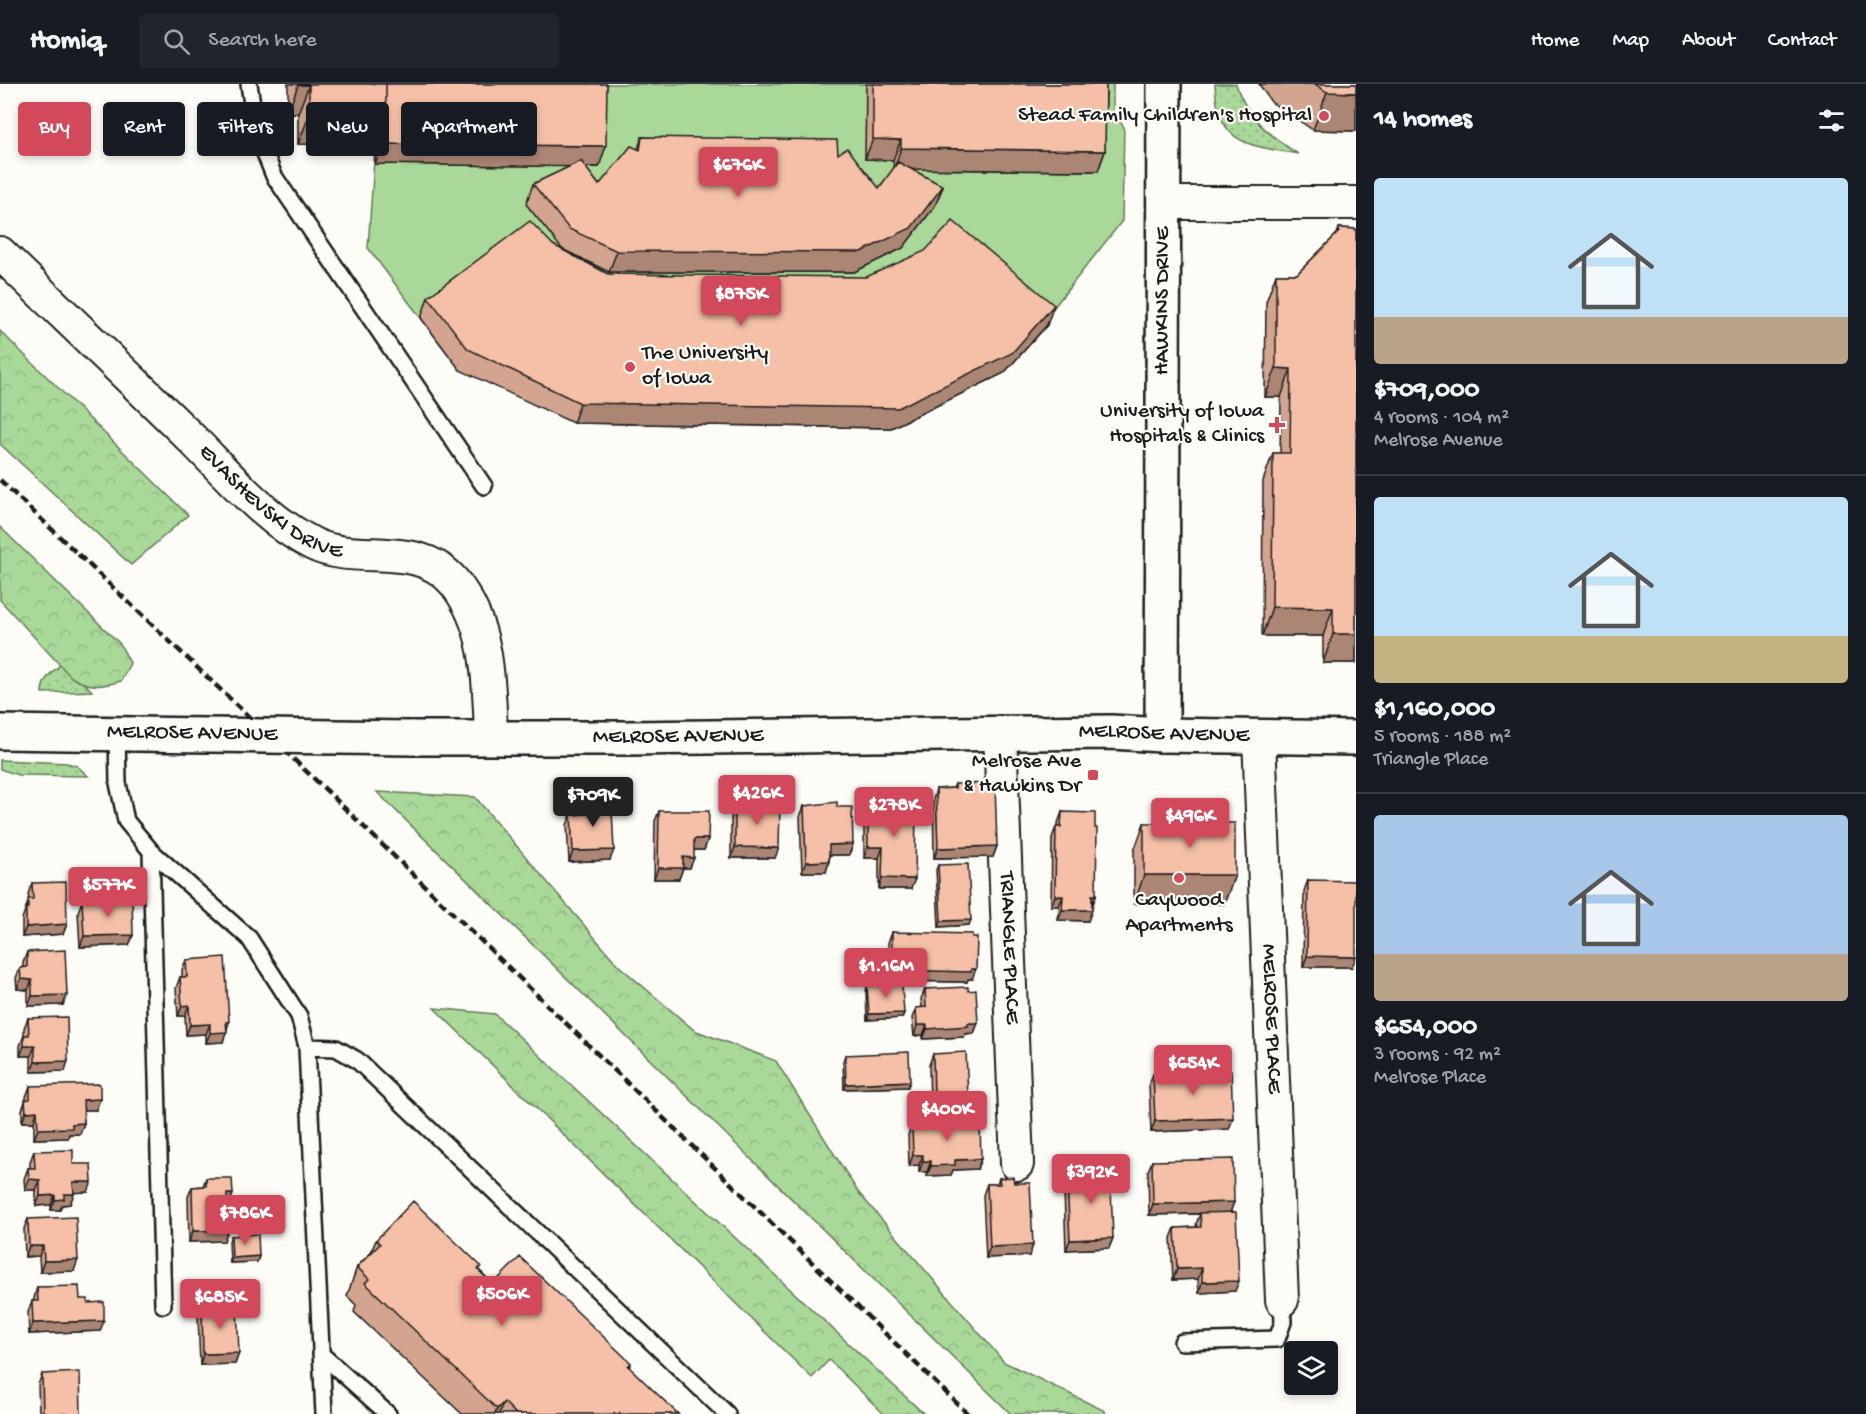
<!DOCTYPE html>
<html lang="en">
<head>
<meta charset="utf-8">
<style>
	body { margin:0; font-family:"Gochi Hand",sans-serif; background:#20242c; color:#f1f3f6; height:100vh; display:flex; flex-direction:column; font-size:22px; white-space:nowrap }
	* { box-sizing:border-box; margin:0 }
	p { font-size:20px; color:#9ea1a6 }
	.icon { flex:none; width:33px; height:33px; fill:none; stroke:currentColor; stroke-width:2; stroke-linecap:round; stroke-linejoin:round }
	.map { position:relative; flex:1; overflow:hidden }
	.sheet { display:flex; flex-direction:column; background:#171b24; width:510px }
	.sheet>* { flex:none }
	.guide { position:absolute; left:18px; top:18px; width:570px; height:54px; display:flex; gap:12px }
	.buttons { position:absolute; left:1284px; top:1257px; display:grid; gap:12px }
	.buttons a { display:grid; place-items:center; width:54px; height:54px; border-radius:6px; background:#171b24; box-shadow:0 3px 9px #0003; font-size:30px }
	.price { position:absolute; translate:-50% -51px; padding:0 14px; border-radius:6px; background:#d1495b; color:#fff; font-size:20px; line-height:39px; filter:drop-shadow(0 2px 3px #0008) }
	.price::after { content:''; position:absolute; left:50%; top:36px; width:18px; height:14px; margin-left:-9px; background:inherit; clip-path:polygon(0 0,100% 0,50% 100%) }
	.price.on { background:#222; color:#fff }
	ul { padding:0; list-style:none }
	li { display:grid; align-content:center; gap:12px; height:318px; padding:0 18px }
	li+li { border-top:2px solid #363941 }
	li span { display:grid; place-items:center; height:186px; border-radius:6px; color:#555 }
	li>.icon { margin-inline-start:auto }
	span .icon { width:108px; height:108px; fill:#fffc; stroke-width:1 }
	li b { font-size:26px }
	h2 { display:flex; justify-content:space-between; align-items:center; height:72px; padding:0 18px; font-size:26px }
	.chip { padding:0 21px; border-radius:6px; background:#171b24; box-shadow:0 3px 9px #0003; font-size:21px; line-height:54px }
	.chip.on { background:#d1495b; color:#fff }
	header { display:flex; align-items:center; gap:36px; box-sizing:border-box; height:84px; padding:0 30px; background:#171b24; border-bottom:2px solid #363941 }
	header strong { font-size:28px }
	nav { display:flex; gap:33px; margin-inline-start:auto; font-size:21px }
	.search { width:420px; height:54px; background:#20242c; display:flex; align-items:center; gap:15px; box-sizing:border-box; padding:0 21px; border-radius:6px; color:#9ea1a6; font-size:22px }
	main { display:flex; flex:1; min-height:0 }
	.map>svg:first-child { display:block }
	.grass { fill:url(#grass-dots); stroke:#627a5a; stroke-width:1.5 }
	.forest { fill:url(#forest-crowns); stroke:#627a5a; stroke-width:1.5 }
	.park { fill:#a9d898; stroke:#627a5a; stroke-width:1.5 }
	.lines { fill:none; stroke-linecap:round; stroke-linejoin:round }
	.lane-casing { stroke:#1c1c1c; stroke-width:20 }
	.street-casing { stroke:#1c1c1c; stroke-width:36 }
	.secondary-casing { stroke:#1c1c1c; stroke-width:38 }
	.lane { stroke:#fdfcf7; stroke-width:15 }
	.street { stroke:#fdfcf7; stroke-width:32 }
	.secondary { stroke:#fdfcf7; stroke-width:33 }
	.rail { stroke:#1c1c1c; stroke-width:4.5; stroke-dasharray:9 4.5; stroke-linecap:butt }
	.secondary-bridge-casing { stroke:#1c1c1c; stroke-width:38; stroke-linecap:butt }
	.secondary-bridge { stroke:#fdfcf7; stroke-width:33 }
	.wall { fill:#d3a590; stroke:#1c1c1c; stroke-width:1.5 }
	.shaded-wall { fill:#ac8675; stroke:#1c1c1c; stroke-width:1.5 }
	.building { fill:#f5c0a7; stroke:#1c1c1c; stroke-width:1.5 }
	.poi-dot { fill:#d1495b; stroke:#fdfcf7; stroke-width:2 }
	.labels { text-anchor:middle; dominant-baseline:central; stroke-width:4.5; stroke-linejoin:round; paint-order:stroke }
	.poi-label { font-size:22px; fill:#1c1c1c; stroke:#fdfcf7; text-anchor:end }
	.street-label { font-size:22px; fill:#1c1c1c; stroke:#fdfcf7 }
</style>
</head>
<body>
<header>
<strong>Homiq</strong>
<div class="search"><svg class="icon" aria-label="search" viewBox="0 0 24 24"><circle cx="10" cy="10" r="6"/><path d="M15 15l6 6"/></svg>Search here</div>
<nav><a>Home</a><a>Map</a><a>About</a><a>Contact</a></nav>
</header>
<main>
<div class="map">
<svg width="1356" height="1330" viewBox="0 0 1356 1330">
	<defs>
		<pattern id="grass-dots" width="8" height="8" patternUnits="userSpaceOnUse" patternTransform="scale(1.5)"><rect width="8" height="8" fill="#a9d898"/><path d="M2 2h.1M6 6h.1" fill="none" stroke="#91b982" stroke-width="1.8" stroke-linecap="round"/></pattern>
		<pattern id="forest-crowns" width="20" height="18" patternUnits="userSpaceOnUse" patternTransform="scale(1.5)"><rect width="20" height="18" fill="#a9d898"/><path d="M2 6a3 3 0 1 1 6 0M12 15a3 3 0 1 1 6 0" fill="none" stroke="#91b982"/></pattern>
	</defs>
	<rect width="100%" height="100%" fill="#fdfcf7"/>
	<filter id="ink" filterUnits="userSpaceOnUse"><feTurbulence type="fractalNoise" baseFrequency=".0167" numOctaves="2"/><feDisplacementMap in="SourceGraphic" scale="12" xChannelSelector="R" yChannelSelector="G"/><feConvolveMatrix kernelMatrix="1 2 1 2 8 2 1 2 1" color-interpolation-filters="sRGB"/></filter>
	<g filter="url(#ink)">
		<path class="grass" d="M1215,0H1236C1246,33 1270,52 1298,70C1247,61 1217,61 1215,0Z
			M60,581C69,591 84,597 92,607L42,609C42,596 51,589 60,581Z
			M0,676L67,679L77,682L88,692L18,691L0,685Z"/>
		<path class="forest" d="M0,247L188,431L131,481L0,360Z
			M0,443L120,560L130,579L121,597C101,603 89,604 71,593L0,516Z
			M377,708L475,713L618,881L694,946L776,977L858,1108L1004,1278L1105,1327L1106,1330H1011Z
			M434,924L495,930L924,1330H884L829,1276L812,1294Z"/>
		<path class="park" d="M288,0H1113V29L1124,43L1122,137L1043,237L1047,241L1004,289L891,344L460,286L368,164L375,62L298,60V30Z"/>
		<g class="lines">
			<g class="lane-casing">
				<path id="lane" d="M249,0L256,47L274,92L484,402
					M117,649L118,699L126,737L151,767L249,854L299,932L307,963
					M151,767L163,1221
					M1182,1258L1277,1255L1283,1238L1282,1216
					M321,1270L388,1330
					M324,1330L307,963L336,964L357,976L727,1330"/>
			</g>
			<g class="street-casing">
				<g id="street">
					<path d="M1164,119H1356"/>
					<path id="s1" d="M0,169C64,231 129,293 193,356C229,392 266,436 313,460C357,482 417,454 454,498C490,542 489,600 491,654"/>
					<path id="s2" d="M1000,648L1017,1080"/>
					<path id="s3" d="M1259,653L1282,1216"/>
				</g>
			</g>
			<g class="secondary-casing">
				<g id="secondary">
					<path d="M0,648L135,650"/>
					<path id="s4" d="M1162,651L1164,0"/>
					<path id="s5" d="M410,654H626L1111,648L1162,651L1356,654"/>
				</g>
			</g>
			<use href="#lane" class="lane"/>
			<use href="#street" class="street"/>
			<use href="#secondary" class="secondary"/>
			<path class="rail" d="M0,396L326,706L968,1330"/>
			<g class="secondary-bridge-casing">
				<path id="secondary-bridge" d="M135,650L410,654"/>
			</g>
			<use href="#secondary-bridge" class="secondary-bridge"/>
		</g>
		<path class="wall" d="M288,0H607L599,83H585L599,101L638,65L642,53L838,70L879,104L894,85L893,76L865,75L866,0H1106L1105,67L1098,87L911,85L943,102L935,122L903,164L854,188H609L562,165L526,120L533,100L571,82L375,80V61L298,60V29H288Z
			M1259,0H1356V47L1313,46L1271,18Z
			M1339,144L1356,145V579H1323V552H1262L1263,397L1273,369H1280L1281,313H1265L1266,218L1276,190H1297L1337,150Z
			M553,161L608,190L1047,241L1004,289L891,344L573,339L460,286L421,234L428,213Z
			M955,700L997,762L993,773L934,774L933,716L936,705L953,704Z
			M589,717L610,776L569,778L567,741L571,731L582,730L585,723H587Z
			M749,719L767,722L775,774H731V734L735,723H747Z
			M868,719L911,805H879V774H864V729Z
			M804,722L837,723L853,760L849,771H829V777L826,788H802L800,733Z
			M659,727L708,755L704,766H694L690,784H683L679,795H654L655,737Z
			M1062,728L1096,811L1088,837L1058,836L1059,822H1051L1052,754L1056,743H1058V739Z
			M1144,739L1235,791L1224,820H1134V767Z
			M938,781L969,841L939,843L936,786Z
			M1308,796L1352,883H1303L1304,807Z
			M32,799L67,840L63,850L22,853V835L29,815L28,810Z
			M82,817L133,851L129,861L80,863L78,828Z
			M892,848L972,895H968L967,898L888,897V859Z
			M27,868L67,911L63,921L28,922V906L17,905L16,894L20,884L23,883V879Z
			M186,876L229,938L223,958L206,959V950L186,951L185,932H178L176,904L180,893H182V886Z
			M867,902L904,929L902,934L867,936L866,908Z
			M925,905L968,907L978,939L974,949L965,950L964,953L923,955V951L914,952L912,934L916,924H922L921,915Z
			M28,934L65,987L31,988V972H20V962L24,951V944Z
			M933,970L964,1022L930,1024L929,981Z
			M845,971L908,1003L844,1005L843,977Z
			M1153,990L1233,1034L1229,1045L1151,1048L1149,1001Z
			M30,1002L100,1015L96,1026H83L84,1039L80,1050H69L68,1054L34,1055V1038H22V1026L26,1015V1013Z
			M912,1041L977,1085L953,1086L951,1091L927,1092V1088H919V1081L909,1082L908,1051Z
			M34,1067L73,1080L88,1108H74L70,1120L62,1121L60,1126H51V1121L36,1122V1106H25L24,1095L28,1084H30V1078Z
			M1152,1077L1234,1118L1230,1128L1235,1207L1199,1209L1198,1195L1173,1196L1171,1154L1175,1144L1197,1143L1196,1140L1200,1130L1149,1131L1148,1087Z
			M1091,1079L1113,1154L1109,1164L1066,1166L1064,1107L1067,1097L1080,1096L1081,1092L1087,1091Z
			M206,1094L233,1110L229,1120H227L224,1157L189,1158L188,1113L192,1103L203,1102Z
			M999,1094L1014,1099L1033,1161L1029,1172L986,1174L983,1111L987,1100H997Z
			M28,1135L74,1187L40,1188L39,1172L25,1173L24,1145Z
			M231,1152L259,1172L257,1178L230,1179L229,1157Z
			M376,1156L480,1187L493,1200L631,1279L629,1284L678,1330H462L354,1228L356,1221L347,1212L357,1183L371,1168Z
			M37,1203L80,1215L88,1219L100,1247L29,1250L28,1228L32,1217H34V1214Z
			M202,1222L239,1269L235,1280L200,1281L198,1233Z
			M42,1290L81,1330H39L38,1301Z"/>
		<path class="shaded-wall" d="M298,1H309L298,29H288Z
			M1327,8L1356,9V47L1313,46Z
			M309,32L386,33L375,62L298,60Z
			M873,55L901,56L893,76L865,75Z
			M383,60L606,62L599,83L375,80Z
			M901,64L1105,67L1098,87L894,85Z
			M943,102L935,122L903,164L854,188H609L617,167Z
			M1054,221L1047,241L1004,289L891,344L573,339L580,319Z
			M1276,284L1291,285L1281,313H1265Z
			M1272,523L1333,524L1323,552H1262Z
			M1333,550H1356V579H1323Z
			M694,755H708L704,766H690Z
			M853,760L849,771H825L829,761Z
			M997,762L993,773L934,774L938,764Z
			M735,763L779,764L775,774H731Z
			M868,763H883L879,774H864Z
			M614,766L610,776L569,778L573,767Z
			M683,773L694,774L690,784H683L679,795H654L658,784Z
			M829,777L826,788H802L806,778Z
			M1144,791H1235L1224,820H1134Z
			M882,794L915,795L911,805H879Z
			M1092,811H1096L1092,821Z
			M1055,812H1063L1059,822H1051Z
			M1062,826H1092L1088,837L1058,836Z
			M971,836L969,841L939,843L941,837Z
			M67,840L63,850L22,853L26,843Z
			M133,851L129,861L80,863L84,852Z
			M1307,872L1356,873L1352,883H1303Z
			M976,885L972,895H968L967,898L888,897L892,886Z
			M21,895L32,896L28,906L17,905Z
			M67,911L63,921L28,922L32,912Z
			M189,921L185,932H178L182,922Z
			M904,929L902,934L867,936L869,930Z
			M226,938H229L223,958L206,959L210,949Z
			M968,939H978L974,949L965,950L964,953L923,955L927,945Z
			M210,940L206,950L186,951L190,941Z
			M917,941H927L923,951L914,952Z
			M24,962H35L31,972H20Z
			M68,977L65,987L31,988L35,978Z
			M910,997L908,1003L844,1005L846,1000Z
			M968,1012L964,1022L930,1024L934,1013Z
			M100,1015L96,1026H79L83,1016Z
			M37,1027L34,1038H22L26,1028Z
			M1233,1034L1229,1045L1151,1048L1155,1037Z
			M84,1039L80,1050H69L68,1054L34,1055L38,1045L72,1040Z
			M913,1071H923L919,1081L909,1082Z
			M981,1075L977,1085L953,1086L951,1091L927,1092L931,1082L955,1076Z
			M923,1077H931L927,1088H919Z
			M29,1095L40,1096L36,1106H25Z
			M73,1098H92L88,1108L70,1109Z
			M64,1110H74L70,1120L62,1121L60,1126H51L55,1116Z
			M227,1110H233L229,1120L223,1121Z
			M55,1111L51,1121L36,1122L40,1112Z
			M1234,1118L1230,1129L1149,1131L1153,1120Z
			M228,1146L224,1157L189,1158L193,1147Z
			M1113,1154L1109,1164L1066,1166L1070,1156Z
			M1033,1161L1029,1172L986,1174L990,1163Z
			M29,1162H43L39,1172L25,1173Z
			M259,1172L257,1178L230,1179L232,1174Z
			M78,1176L74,1187L40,1188L44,1177Z
			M1202,1184L1198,1195L1173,1196L1177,1185Z
			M1239,1197L1235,1207L1199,1209L1202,1198Z
			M104,1237L100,1247L29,1250L33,1239Z
			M239,1269L235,1280L200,1281L203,1270Z
			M504,1318L499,1330H495L497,1325Z"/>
		<path class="building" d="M298,0H386V33L309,32V1H298Z
			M386,0H607L606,62L383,60V41L386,33Z
			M873,0H1106L1105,67L901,64V56L873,55Z
			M1315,0H1356V9L1327,8Z
			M642,53L837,56L838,70L847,64L879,104L898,78L943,102L911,144L861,168L617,167L569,145L533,100L581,77L599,101L631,62L640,66Z
			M530,137L553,161L608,190L866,193L925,167L953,137L1054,221L1012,269L898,324L580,319L468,265L428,213Z
			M1339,144L1356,145V550H1333V524L1272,523L1273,369H1290L1291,285L1276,284V190H1297L1339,148Z
			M995,699L997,762L938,764L936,705L955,704V700Z
			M608,716V726H612L614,766L573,767L571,731L586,730L585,723H590L589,717Z
			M837,718V723H852L853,760L829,761V777L806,778L804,722Z
			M749,719H767V722H780L779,764L735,763V723H748Z
			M868,719L916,720L915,795L882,794L883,763H868Z
			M659,727H709L708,755H694V774L683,773V784H658Z
			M1062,728L1095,729V744H1097L1096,811H1092V826H1062L1063,812H1055L1056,743H1061Z
			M1144,739H1235V791H1144Z
			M968,780L971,836L941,837L938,781Z
			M1308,796L1356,797V873L1307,872Z
			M66,798L67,840L26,843V824H28V815H33L32,799Z
			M132,815L133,851L84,852L82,817Z
			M892,848L972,850V853H977L976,885H971V888L892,886Z
			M65,866L67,911L32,912V896L21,895L20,884L27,883V868Z
			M225,873L229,938H226L227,948L210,949V940L190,941L189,921L182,922L180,893H187L186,876Z
			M902,901L904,929L869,930L867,902Z
			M968,903V907L976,906L978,939H968V942L927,945V941H917L916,924L926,923L925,905Z
			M67,933L68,977L35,978V962H24V951H29L28,934Z
			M909,968L910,997L846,1000L845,971Z
			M966,968L968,1012L934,1013L933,970Z
			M1231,987L1233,1034L1155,1037L1153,990Z
			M100,1000V1015L83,1016L84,1039L72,1040V1044L38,1045L37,1027L26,1028L25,1016L30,1015V1002Z
			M980,1038L981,1075L955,1076V1081L931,1082V1077H923V1071H913L912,1041Z
			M73,1066V1080H91L92,1098H73L74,1110H64V1115L55,1116V1111L40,1112V1096L29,1095L28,1084H35L34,1067Z
			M1233,1075L1234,1118L1153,1120L1152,1077Z
			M1110,1078L1113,1154L1070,1156L1067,1097L1082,1096L1081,1092L1091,1091V1079Z
			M1013,1093L1014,1099H1030L1033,1161L990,1163L987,1100H1000L999,1094Z
			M206,1094H232L233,1110H227L228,1146L193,1147L192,1103L206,1102Z
			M413,1117L481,1182L478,1186L493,1200L520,1173L631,1279L628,1282L678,1330H516L504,1318L497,1325L365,1199L369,1195L357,1183L380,1160L376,1156Z
			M1236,1128L1239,1197L1202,1198V1184L1177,1185L1175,1144L1201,1143L1200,1129Z
			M76,1133L78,1176L44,1177L43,1162H29L28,1135Z
			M258,1150L259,1172L232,1174L231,1152Z
			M79,1202L80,1215H88V1219L104,1218V1237L33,1239L32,1217H38L37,1203Z
			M237,1221L239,1269L203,1270L202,1222Z
			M80,1288L81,1330H43L42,1290Z"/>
	</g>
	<g class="poi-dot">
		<circle cx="1324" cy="32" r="6"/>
		<circle cx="630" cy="283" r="6"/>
		<path d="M1274 332h6v6h6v6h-6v6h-6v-6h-6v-6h6z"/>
		<rect x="1087" y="685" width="12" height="12" rx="3"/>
		<circle cx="1179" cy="794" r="6"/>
	</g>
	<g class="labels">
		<g class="poi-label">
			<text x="1312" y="32">Stead Family Children's Hospital</text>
			<text x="642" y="270" text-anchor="start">The University<tspan x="642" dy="25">of Iowa</tspan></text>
			<text x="1264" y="328">University of Iowa<tspan x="1264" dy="25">Hospitals &amp; Clinics</tspan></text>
			<text x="1081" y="678">Melrose Ave<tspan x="1081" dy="25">&amp; Hawkins Dr</tspan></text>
			<text x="1179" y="817" text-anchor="middle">Caywood<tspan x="1179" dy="25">Apartments</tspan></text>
		</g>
		<g class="street-label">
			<text stroke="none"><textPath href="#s4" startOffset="434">HAWKINS DRIVE</textPath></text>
			<text stroke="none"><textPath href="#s1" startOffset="370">EVASHEVSKI DRIVE</textPath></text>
			<text transform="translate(192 650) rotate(1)">MELROSE AVENUE</text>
			<text stroke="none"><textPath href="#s5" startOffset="754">MELROSE AVENUE</textPath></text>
			<text stroke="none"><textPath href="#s5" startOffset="268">MELROSE AVENUE</textPath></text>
			<text stroke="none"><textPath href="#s2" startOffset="216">TRIANGLE PLACE</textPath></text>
			<text stroke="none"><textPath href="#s3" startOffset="282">MELROSE PLACE</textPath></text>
		</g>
	</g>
</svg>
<div class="buttons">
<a><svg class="icon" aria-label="layers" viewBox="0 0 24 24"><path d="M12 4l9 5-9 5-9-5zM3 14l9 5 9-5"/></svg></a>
</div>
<b class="price" style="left:738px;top:114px">$676K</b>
<b class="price" style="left:741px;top:243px">$875K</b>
<b class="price" style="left:757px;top:742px">$426K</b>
<b class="price on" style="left:593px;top:744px">$709K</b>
<b class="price" style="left:894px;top:754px">$278K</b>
<b class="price" style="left:1190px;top:765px">$496K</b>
<b class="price" style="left:108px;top:834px">$577K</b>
<b class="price" style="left:886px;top:915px">$1.16M</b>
<b class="price" style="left:1193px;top:1012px">$654K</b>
<b class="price" style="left:947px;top:1058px">$400K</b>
<b class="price" style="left:1091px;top:1121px">$392K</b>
<b class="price" style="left:245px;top:1162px">$786K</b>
<b class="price" style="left:502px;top:1243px">$506K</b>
<b class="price" style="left:220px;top:1246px">$685K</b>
<div class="guide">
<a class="chip on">Buy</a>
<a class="chip">Rent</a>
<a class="chip">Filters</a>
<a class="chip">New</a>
<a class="chip">Apartment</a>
</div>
</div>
<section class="sheet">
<h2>14 homes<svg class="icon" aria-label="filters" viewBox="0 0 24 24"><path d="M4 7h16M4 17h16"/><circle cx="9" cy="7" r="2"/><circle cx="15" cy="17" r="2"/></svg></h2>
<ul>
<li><span style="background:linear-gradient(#bfe0f5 75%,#b9a48a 0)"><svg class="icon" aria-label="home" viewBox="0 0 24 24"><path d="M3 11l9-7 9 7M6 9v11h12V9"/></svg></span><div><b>$709,000</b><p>4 rooms · 104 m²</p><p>Melrose Avenue</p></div></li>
<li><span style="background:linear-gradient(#bfe0f5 75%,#c2b280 0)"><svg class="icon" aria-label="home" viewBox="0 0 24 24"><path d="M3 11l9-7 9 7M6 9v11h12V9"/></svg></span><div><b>$1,160,000</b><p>5 rooms · 188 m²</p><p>Triangle Place</p></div></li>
<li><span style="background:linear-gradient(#a9c7e8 75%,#b9a48a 0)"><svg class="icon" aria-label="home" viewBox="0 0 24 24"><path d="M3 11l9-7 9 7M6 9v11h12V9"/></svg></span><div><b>$654,000</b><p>3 rooms · 92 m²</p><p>Melrose Place</p></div></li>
</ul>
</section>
</main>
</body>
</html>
